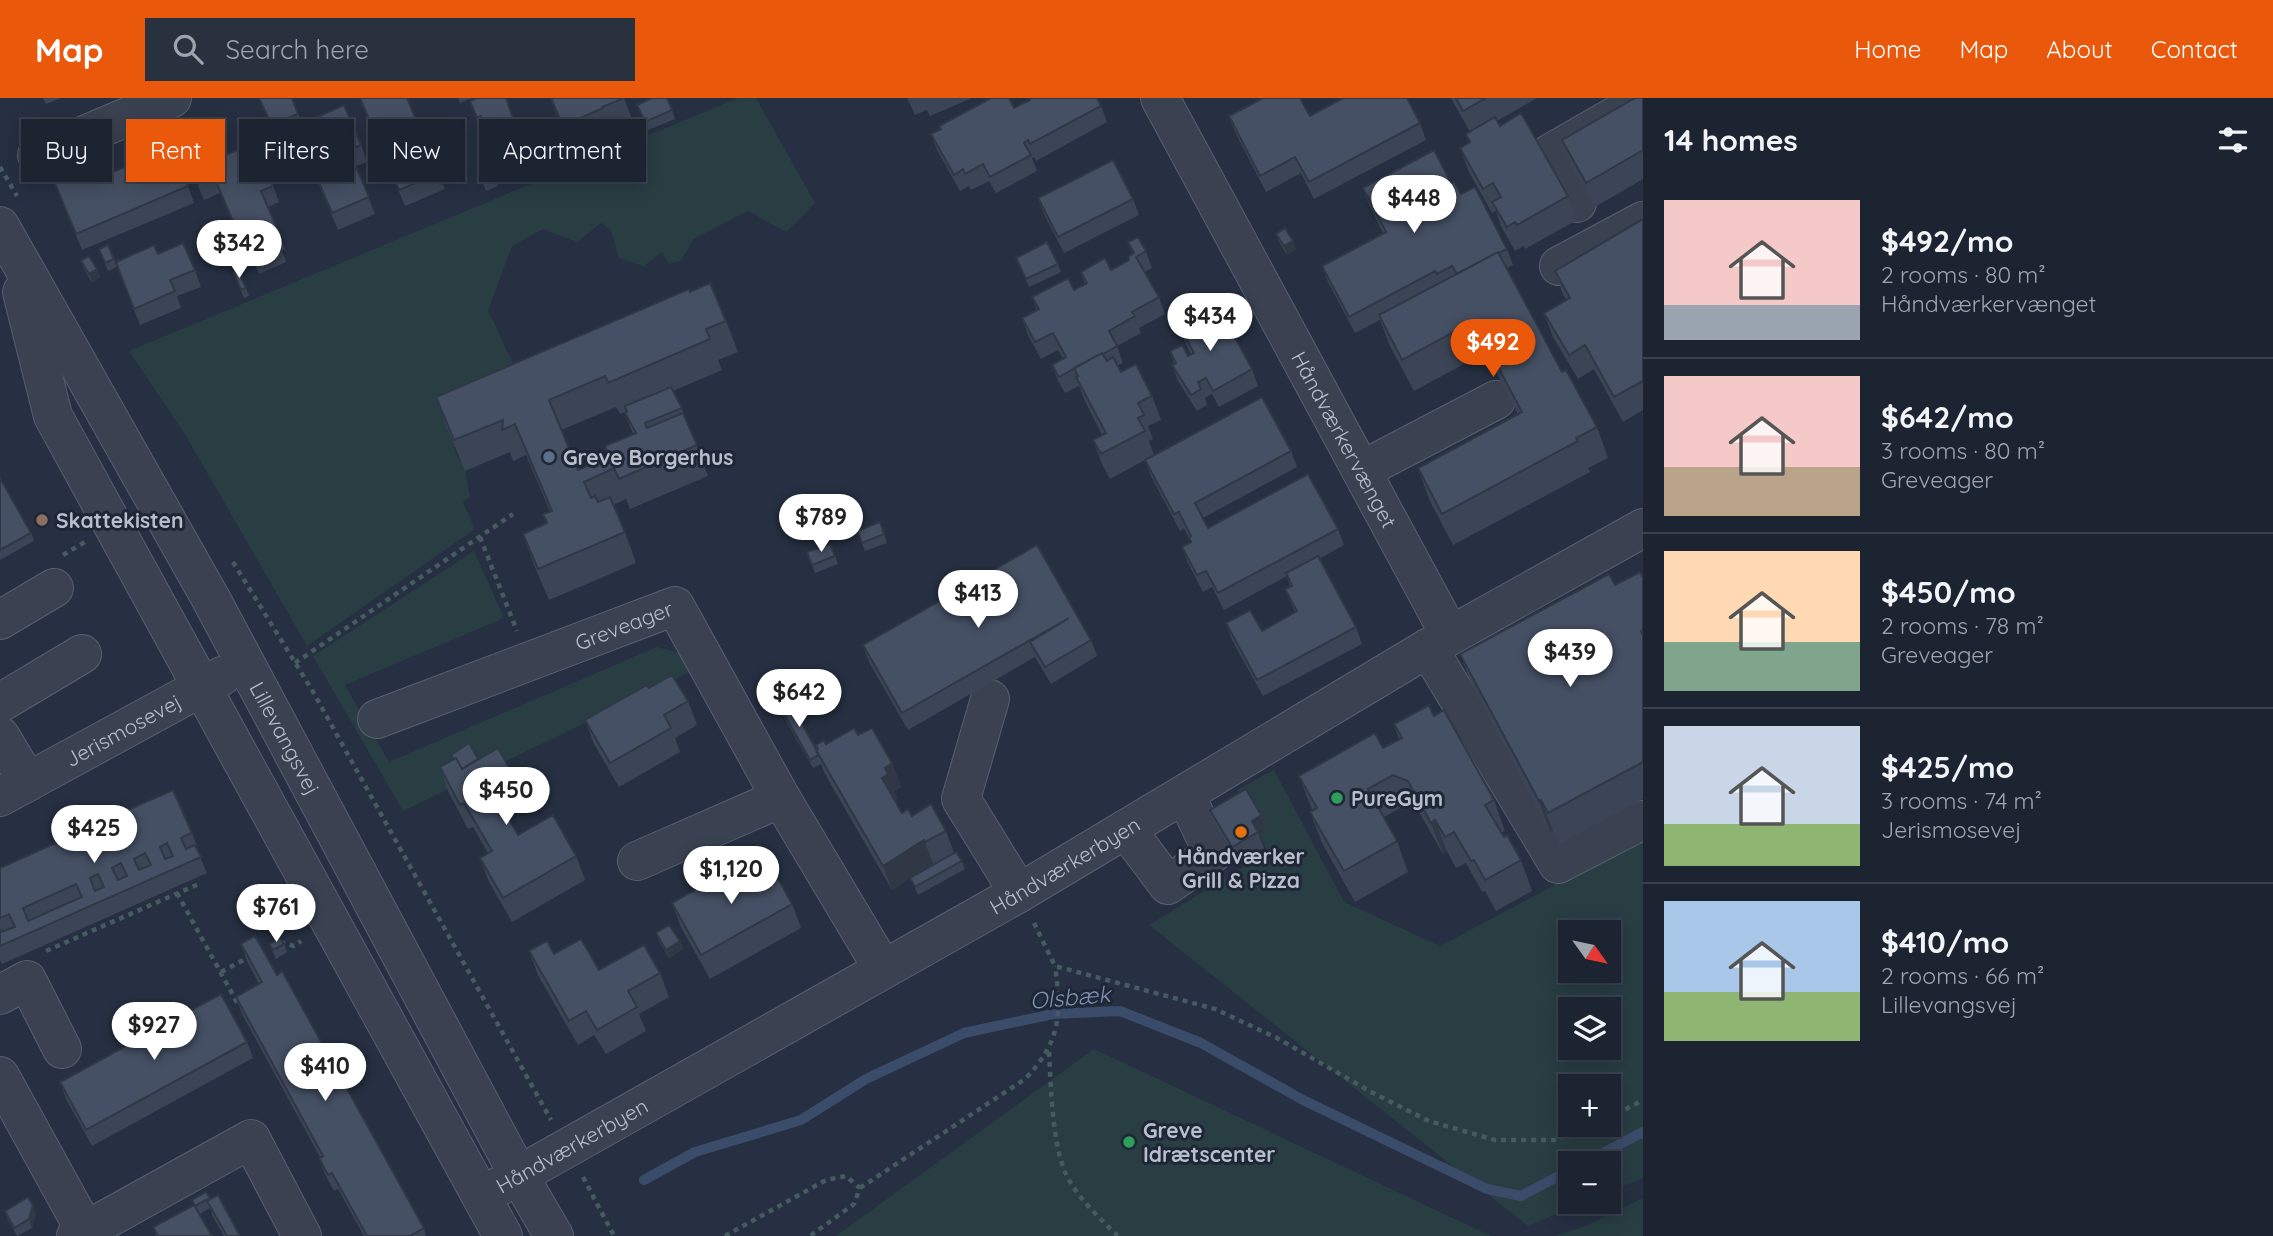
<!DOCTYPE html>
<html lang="en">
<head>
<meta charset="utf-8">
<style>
	body { margin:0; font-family:Quicksand,sans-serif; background:#29303e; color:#f1f3f6; height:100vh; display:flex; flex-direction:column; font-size:26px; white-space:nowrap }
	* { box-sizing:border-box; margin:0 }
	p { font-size:23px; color:#a0a4ac }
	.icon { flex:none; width:38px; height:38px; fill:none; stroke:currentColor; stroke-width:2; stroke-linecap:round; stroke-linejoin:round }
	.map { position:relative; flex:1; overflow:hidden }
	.side { display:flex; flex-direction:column; background:#1c2432; width:630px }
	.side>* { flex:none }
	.hud { position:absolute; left:21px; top:21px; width:665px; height:63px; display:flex; gap:14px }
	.needle { width:46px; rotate:123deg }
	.controls { position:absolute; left:1558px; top:822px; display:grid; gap:14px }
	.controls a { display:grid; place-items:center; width:63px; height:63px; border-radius:0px; background:#1c2432; box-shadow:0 4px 18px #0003,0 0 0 2px #3a414d; font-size:35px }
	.price { position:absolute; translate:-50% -60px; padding:0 16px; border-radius:24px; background:#fff; color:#222; font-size:23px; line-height:46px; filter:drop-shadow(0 2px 4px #0008) }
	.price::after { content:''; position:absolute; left:50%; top:42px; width:21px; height:16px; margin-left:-10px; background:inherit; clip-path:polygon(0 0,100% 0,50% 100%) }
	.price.current { background:#ea580c; color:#fff }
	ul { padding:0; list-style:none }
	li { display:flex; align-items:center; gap:21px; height:175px; padding:0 21px }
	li+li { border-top:2px solid #3a414d }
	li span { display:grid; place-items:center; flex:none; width:196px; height:140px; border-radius:0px; color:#555 }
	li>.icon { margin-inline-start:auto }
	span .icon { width:84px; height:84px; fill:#fffc; stroke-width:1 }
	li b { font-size:30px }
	h2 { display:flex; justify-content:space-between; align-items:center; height:84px; padding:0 21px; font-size:30px }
	.pill { padding:0 24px; border-radius:0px; background:#1c2432; box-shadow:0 4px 18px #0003,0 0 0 2px #3a414d; font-size:24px; line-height:63px }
	.pill.current { background:#ea580c; color:#fff }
	header { display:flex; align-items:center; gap:42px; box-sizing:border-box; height:98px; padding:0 35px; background:#ea580c; color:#fff }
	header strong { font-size:33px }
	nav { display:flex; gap:38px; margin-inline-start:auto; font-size:24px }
	.search { width:490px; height:63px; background:#29303e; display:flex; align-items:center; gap:18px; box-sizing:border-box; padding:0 24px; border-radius:0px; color:#a0a4ac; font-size:26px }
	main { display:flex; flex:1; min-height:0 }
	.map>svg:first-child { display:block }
	.green { fill:#283e43; fill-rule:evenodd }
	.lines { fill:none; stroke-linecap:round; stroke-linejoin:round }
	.stream { stroke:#3b4c6b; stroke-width:10 }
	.minor-casing { stroke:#58606f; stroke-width:40 }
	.path { stroke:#465b60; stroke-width:4.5; stroke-dasharray:5 5; stroke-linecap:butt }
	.minor { stroke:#3a4252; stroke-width:38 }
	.wall { fill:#3b4556; fill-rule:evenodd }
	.shaded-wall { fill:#303846 }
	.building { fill:#455064; stroke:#303846; stroke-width:2; fill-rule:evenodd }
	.service-dot { fill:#5c6f8a; stroke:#1f2737; stroke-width:2.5 }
	.education-dot { fill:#8d6e63; stroke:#1f2737; stroke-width:2.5 }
	.leisure-dot { fill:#2e9e5b; stroke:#1f2737; stroke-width:2.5 }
	.food-dot { fill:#e8710a; stroke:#1f2737; stroke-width:2.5 }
	.labels { text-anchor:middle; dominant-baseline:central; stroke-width:6; stroke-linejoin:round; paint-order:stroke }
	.street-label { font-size:21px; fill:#b7becc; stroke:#1f2737 }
	.poi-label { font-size:21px; font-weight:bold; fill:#b7becc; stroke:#1f2737; text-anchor:start }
	.water-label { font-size:23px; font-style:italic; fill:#7e91b3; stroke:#1f2737 }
</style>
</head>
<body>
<header>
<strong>Map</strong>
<div class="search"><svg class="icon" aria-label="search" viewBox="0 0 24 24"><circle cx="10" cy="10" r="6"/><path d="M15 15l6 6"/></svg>Search here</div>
<nav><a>Home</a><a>Map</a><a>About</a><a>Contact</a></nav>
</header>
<main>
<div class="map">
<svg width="1643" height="1138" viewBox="0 0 1643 1138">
	<rect width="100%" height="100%" fill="#263042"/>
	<path class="green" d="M738,0H756L815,105L786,134L748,113L693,141L682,162L669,166L662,154L644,168L619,160L611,132L601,125L577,144L543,131L512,148L488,212L523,287L450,328L456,356L465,371L470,399L463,404L475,431L307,548L186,338L129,253Z
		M474,453L504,520L345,587L389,664L657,549L679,555L690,574L403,713L313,558Z
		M1274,672L1344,804L1440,848L1643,740V1080L1608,1094V1066H1570V1104H1585L1528,1128L1149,827L1268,754L1237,692ZM1570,835H1608V873H1570ZM1570,912H1608V950H1570ZM1570,989H1608V1027H1570Z
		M1094,951L1491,1138H836Z
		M1643,1100V1138H1555L1583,1129Z"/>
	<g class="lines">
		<path class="stream" d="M1582,1066L1643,1034
			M644,1082L695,1054L801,1022L866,981L964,935L1053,916L1120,913L1201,945L1303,1002L1487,1091L1521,1098L1570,1072"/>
		<g class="minor-casing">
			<g id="minor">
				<path id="s1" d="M1160,0L1450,537"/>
				<path d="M37,57L172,0"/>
				<path d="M1577,105L1549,56L1643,2"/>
				<path id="s2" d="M0,128L211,501L519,1078L554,1138"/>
				<path d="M1559,168L1643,123"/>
				<path d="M22,194L53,318L503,1138"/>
				<path d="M1362,372L1496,302"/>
				<path d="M0,522L54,490"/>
				<path d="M1428,550L1558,766L1643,722"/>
				<path d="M990,601L961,701L1019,795"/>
				<path d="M0,605L82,556"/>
				<path id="s3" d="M377,621L675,508L781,700L883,871"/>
				<path d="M0,638L28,684"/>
				<path id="s4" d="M0,699L222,578"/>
				<path d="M1126,731L1168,787L1213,755L1185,696"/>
				<path d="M637,763L781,700"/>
				<path d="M0,897L27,882L62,951"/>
				<path d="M0,978L88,1138"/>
				<path id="s5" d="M482,1098L1019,795L1428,550L1643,430"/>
				<path d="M76,1138L251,1041L302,1138"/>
			</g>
		</g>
		<path class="path" d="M0,69L17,98
			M480,439L517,533
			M63,457L85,444
			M233,464L312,592L551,1022
			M295,565L513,416
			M177,795L239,908
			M1034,825L1055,868L1215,911L1277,940L1373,995L1429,1023L1495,1042H1555L1593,1027
			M280,844L294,848L301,843
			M46,853L201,785
			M221,874L251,858
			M1049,954C1051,989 1052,1043 1065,1074C1074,1096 1101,1122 1118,1138
			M1608,1021L1643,1002
			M583,1079L614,1138
			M860,1090L1025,981C1060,945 1062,917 1055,868
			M725,1138L826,1082L846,1078L860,1090L854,1106L810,1138"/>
		<use href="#minor" class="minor"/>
	</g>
	<path class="wall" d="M43,0H61L46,6Z
		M259,0H292L302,26L361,47L367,64L356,68L375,116L338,132L297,35L289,39L291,44L280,48Z
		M360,0H407L422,36L446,56L452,73L440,78L445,91L405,108Z
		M458,0H472L460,5Z
		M506,0L522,45L495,56L487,35L483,36L470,3Z
		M550,0H624L633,24L611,33L612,35L571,52Z
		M907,0H972L930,18L927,12L915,17Z
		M1451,0H1537L1497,23L1500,28L1568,98L1577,122L1525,151L1524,148L1515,153L1501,128L1496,113L1492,115L1469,74L1460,50L1469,45L1466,36L1470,34Z
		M1643,0V81L1595,109L1570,66L1562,42Z
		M637,7L672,12L675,21L648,32Z
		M1101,8L1107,24L1036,63L1034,59L1032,60L1037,73L996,95L989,83L971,92L969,88L960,93L937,52L931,36L1014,10Z
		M1229,18H1310L1420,25L1426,42L1314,101L1301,75L1266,94L1235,34Z
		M174,31L210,63L250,67L273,88L279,104L268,109L285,151L282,153L286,164L259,176L254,164L250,166L220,95L204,102Z
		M490,67L498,88L486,93L478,72Z
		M53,81L94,82L188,88L194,105L82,152Z
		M1451,85L1507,151L1513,167L1507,170L1562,274L1597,329L1608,360L1588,370L1590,374L1453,447L1429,401L1418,370L1518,316L1486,254L1414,293L1390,248L1380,222L1355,235L1328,184L1322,168L1383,135L1369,107L1363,90Z
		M1038,100L1133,101L1139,117L1064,155L1044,116Z
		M1643,121V312L1623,324L1594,271L1578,281L1553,239L1544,215L1567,202L1563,197L1555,173Z
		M1276,136L1296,151L1287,157L1279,144Z
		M1128,144L1146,153L1152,170L1145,174L1159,199L1165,216L1139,230L1141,235L1117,248L1123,265L1117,268L1121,274L1152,298L1161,322L1148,328L1153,341L1149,343L1154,357L1110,381L1102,366L1093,342L1102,337L1085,303L1079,288L1065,295L1058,283L1052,267L1063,260L1058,252L1041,261L1028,237L1022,220L1037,212L1032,199L1074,192L1085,186L1081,174L1111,172L1129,162L1133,156Z
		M99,151L114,161L117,169L108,173Z
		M158,156L195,172L201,189L177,198L181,210L140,227L116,164Z
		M1016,160L1058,166L1061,174L1029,189Z
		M81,163L97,171L100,179L92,185L84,171Z
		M233,174L246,190L249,198L244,200Z
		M690,194L726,223L738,254L718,262L722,272L673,293L682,310L708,378L630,411L626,401L613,407L625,434L636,465L549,502L534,467L523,436L547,425L550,413L526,357L513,363L510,354L465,373L447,330L436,299ZM616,309L620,316L627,313V314L625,315L633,336L609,359L578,372L561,332Z
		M1180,229L1252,271L1258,288L1219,309L1212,296L1205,300L1207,307L1197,313L1178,283L1172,267L1174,266L1170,253L1188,258L1191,256L1186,246Z
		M1291,353L1297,369L1203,420L1208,430L1338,431L1344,447L1319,461L1356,529L1362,546L1263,598L1232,542L1226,525L1262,533L1295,514L1285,491L1290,489L1287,478L1224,512L1212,489L1203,494L1188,465L1182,449L1191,445L1189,440L1184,430L1180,433L1151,378L1145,362Z
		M0,380L31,435L34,443L0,462Z
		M880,424L887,445L865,453L857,433Z
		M830,446L838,466L815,475L807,454Z
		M1037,447L1091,542L1097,558L1051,586L1035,559L908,632L869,564L863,547Z
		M1643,480V701L1559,746L1553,733L1550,734L1472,587L1460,556L1615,487Z
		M649,590L688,603L697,627L675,640L680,654L619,689L594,646L585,622Z
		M779,607L816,652L817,651L816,647L826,646L858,637L892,665L901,689L894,693L897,700L894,702L902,715L912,718L946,733L954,755L962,763L965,771L918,797L910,780L892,792L825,676L821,666L813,670L782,616Z
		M1434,618L1494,702L1505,733L1501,735L1521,762L1532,793L1496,813L1485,793L1482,794L1466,765L1456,770L1447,753L1443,756L1419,714L1404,708L1384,719L1397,743L1408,774L1355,804L1322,745L1310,714L1312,712L1299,678L1383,650L1399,641L1394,626Z
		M451,657L478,661L513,677L522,701L503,711L518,737L576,758L585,782L512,824L489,784L480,760L488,755L473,729L468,731L448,693L440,669L453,662Z
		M1210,712L1261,717L1267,734L1259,738L1264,750L1238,765L1216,728Z
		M80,733L192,735L198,751L197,752L207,775L2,866L0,862V770L57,744L53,734Z
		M731,781L792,806L801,830L710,881L681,829L672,805Z
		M656,835L680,843L683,851L669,860L659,843Z
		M241,846L277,877L424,1130L426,1138H364L338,1091L334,1093L325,1076L319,1060L320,1059L242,916L236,899L259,886L247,863Z
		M269,846H284L287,854L276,861Z
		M529,853L554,856L599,872L660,875L669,899L639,916L646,933L606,956L594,937L578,947L538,877Z
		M247,944L253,960L92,1048L66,1001L60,984Z
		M210,1101L240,1138H224L213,1119L210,1110L200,1116L212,1138H156L153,1129L194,1107L192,1102Z
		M33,1107L36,1116L32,1130L17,1138L8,1122L5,1113Z"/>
	<path class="shaded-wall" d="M1293,143L1296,151L1287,157L1284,148Z
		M97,171L100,179L92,185L89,176Z
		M892,665L901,689L894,693L897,700L890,704L882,680L885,670Z
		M1541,702L1553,733L1550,734L1539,703Z
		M1261,717L1267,734L1259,738L1252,723Z
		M1435,722L1447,753L1443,756L1431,725Z
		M924,742L933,766L892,792L883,768Z
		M680,843L683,851L669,860L666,852Z
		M33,1107L36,1116L32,1130L29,1121Z"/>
	<path class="building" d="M259,0H292L298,16L283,22L285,27L274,32Z
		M360,0H407L422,36L436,30L446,56L433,62L439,75L399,92Z
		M477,0H506L516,29L489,40L481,18L477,20L470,3Z
		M551,0H624L602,9L603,10L563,28Z
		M652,0H667L672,12L645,24L637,7Z
		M991,0H1009L1014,10L1030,2L1029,0H1097L1101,8L1030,46L1028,42L1024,45L1031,57L990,79L983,66L965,76L963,71L954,77L931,36L941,31L939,28Z
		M1263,0H1300L1310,18L1343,0H1407L1420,25L1309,84L1295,59L1260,78L1229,18Z
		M1456,0H1486L1463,13Z
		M1635,0H1643V52L1586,85L1562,42Z
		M344,7L361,47L349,52L369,99L332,115L295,29Z
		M1521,15L1568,98L1517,127L1515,124L1507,129L1492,104L1501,99L1493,85L1483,91L1460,50L1470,44L1466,36L1495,19L1500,28Z
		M192,23L210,63L242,50L250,67L262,62L273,88L261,93L279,135L275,137L280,148L253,159L248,148L244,149L214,79L198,86L174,31Z
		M171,49L188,88L76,136L53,81L87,66L94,82Z
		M1434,52L1451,85L1454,83L1461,96L1475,89L1507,151L1499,155L1498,154L1457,176L1452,168L1437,176L1435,173L1349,219L1322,168L1386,134L1363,90Z
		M1113,62L1133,101L1058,139L1038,100Z
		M490,67L495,80L483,85L478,72Z
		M1643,121V283L1614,299L1585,247L1569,257L1544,215L1570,200L1555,173Z
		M1285,130L1293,143L1284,148L1276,136Z
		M1138,139L1146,153L1136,159L1159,199L1132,214L1135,218L1109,233L1117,248L1103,256L1102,255L1059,279L1052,267L1066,259L1053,235L1035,244L1022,220L1039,211L1032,199L1068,180L1074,192L1087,185L1081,174L1105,160L1111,172L1129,162L1128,159L1134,155L1128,144Z
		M1047,144L1058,166L1026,181L1016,160Z
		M183,145L195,172L170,182L175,193L134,211L116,164L154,147L158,156Z
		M108,147L114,161L105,165L99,151Z
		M1498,154L1562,274L1566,272L1597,329L1576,340L1578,343L1442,416L1418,370L1522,314L1474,223L1402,262L1379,217Z
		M89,158L97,171L89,176L81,163Z
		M238,172L246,190L241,192L233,174Z
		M710,185L726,223L706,231L710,241L608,285L605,278L549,302L578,372L609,359L605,348L636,335L625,315L627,314L625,308L671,289L682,310L645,325L647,330L683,315L697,347L619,381L614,370L584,384L591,400L595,398L598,404L610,399L625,434L538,471L523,436L547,425L543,416L552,413L515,326L502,332L503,322L454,342L436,299L689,191L690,194Z
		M1218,208L1252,271L1213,293L1206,280L1198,284L1201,291L1191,297L1172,267L1176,265L1170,253L1182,247L1188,258L1194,255L1180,229Z
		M1102,255L1107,263L1113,259L1121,274L1136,266L1152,298L1138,305L1144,317L1138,320L1145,333L1101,356L1093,342L1106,335L1076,279L1078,278L1074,270Z
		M1262,299L1291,353L1195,405L1208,430L1308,376L1338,431L1218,495L1206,473L1197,477L1182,449L1191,444L1189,440L1191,438L1179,414L1174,416L1145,362Z
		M0,380L31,435L0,452Z
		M880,424L884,436L862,445L857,433Z
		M830,446L835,458L812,467L807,454Z
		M1037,447L1091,542L1045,569L1030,544L1069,520L902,615L863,547Z
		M1318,458L1356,529L1257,582L1226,525L1250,512L1262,533L1297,513L1285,491L1292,488L1286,475Z
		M1640,474L1643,480V532L1641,533L1643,538V664L1548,715L1541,702L1539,703L1460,556L1609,476L1615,487Z
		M672,577L688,603L664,617L671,630L610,665L585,622L647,587L649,590Z
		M789,602L819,657L816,652L818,657L810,662L779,607Z
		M1429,607L1434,618L1444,612L1494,702L1485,707L1504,739L1507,737L1521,762L1485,782L1474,762L1471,763L1454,734L1445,739L1435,722L1431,725L1408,683L1393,677L1368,691L1397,743L1344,773L1310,714L1317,710L1299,678L1375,635L1383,650L1402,640L1394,626Z
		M854,630L858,637L872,630L892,665L885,670L888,676L882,680L902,715L908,711L912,718L931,706L946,733L925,744L924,742L883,768L816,652L818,651L816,647L824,642L826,646Z
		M469,645L478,661L462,671L456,660L454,661L451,657Z
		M498,650L513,677L490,689L518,737L553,717L576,758L503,800L480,760L492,753L464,705L460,707L440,669L456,660L462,671Z
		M1246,691L1261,717L1252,723L1258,734L1232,749L1210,712Z
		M173,692L192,735L181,740L186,751L195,747L201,759L0,848V831L1,834L15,829L9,816L0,820V770L58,744L53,734L76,724L80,733ZM167,745L173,758L165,761L160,749ZM145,755L151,767L139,772L134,761ZM121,765L127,778L118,782L112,770ZM98,776L104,789L95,793L90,780ZM76,786L82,799L28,823L23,810Z
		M956,754L962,763L915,789L910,780Z
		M767,761L792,806L701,857L672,805L727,774L731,781Z
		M669,827L680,843L666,852L656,835Z
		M255,838L277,877L282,873L424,1130L410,1138H367L332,1075L328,1077L319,1060L323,1058L236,899L262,884L241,846Z
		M280,840L284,846L273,852L269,846Z
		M581,841L599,872L644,847L660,875L628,893L637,909L597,932L586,913L569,923L529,853L547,843L554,856Z
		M221,896L247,944L86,1032L60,984Z
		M206,1094L210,1100L195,1108L192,1102Z
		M218,1097L240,1138H227L207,1103Z
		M28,1099L33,1107L29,1121L14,1130L5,1113Z
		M194,1107L212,1138H158L153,1129Z"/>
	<circle class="service-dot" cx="549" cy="359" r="7"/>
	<circle class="education-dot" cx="42" cy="422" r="7"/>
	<g class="leisure-dot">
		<circle cx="1337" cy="700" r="7"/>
		<circle cx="1129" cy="1044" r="7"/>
	</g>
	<circle class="food-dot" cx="1241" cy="734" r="7"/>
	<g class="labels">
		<g class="street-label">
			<text stroke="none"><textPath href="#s1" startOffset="388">Håndværkervænget</textPath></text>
			<text stroke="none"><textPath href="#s3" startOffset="264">Greveager</textPath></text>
			<text stroke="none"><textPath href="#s4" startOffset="140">Jerismosevej</textPath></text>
			<text stroke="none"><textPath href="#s2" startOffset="586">Lillevangsvej</textPath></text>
			<text stroke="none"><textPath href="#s5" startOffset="670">Håndværkerbyen</textPath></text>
			<text stroke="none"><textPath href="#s5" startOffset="103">Håndværkerbyen</textPath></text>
		</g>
		<g class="poi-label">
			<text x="563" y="359">Greve Borgerhus</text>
			<text x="56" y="422">Skattekisten</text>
			<text x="1351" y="700">PureGym</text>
			<text x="1241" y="758" text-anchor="middle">Håndværker<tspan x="1241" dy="24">Grill &amp; Pizza</tspan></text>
			<text x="1143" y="1032">Greve<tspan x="1143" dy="24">Idrætscenter</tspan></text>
		</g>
		<g class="water-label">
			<text transform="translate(1070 899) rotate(-5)">Olsbæk</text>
		</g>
	</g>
</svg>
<div class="controls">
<a><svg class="needle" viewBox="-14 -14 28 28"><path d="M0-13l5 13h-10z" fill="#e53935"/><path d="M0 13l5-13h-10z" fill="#a0a4ac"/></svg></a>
<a><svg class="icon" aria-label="layers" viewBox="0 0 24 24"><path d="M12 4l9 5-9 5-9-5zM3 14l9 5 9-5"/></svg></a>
<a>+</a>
<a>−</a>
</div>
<b class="price" style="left:1414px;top:137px">$448</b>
<b class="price" style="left:239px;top:182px">$342</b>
<b class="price" style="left:1210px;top:255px">$434</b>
<b class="price current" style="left:1493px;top:281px">$492</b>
<b class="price" style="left:821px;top:456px">$789</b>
<b class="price" style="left:978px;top:532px">$413</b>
<b class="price" style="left:1570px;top:591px">$439</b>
<b class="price" style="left:799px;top:631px">$642</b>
<b class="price" style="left:506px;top:729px">$450</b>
<b class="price" style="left:94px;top:767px">$425</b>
<b class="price" style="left:731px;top:808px">$1,120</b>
<b class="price" style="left:276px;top:846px">$761</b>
<b class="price" style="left:154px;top:964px">$927</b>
<b class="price" style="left:325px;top:1005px">$410</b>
<div class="hud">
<a class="pill">Buy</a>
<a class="pill current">Rent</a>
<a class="pill">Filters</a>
<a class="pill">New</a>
<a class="pill">Apartment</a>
</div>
</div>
<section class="side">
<h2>14 homes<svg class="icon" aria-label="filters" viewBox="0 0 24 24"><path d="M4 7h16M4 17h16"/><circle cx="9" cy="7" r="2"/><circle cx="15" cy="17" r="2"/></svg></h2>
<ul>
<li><span style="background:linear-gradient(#f6c9c9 75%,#9aa5b1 0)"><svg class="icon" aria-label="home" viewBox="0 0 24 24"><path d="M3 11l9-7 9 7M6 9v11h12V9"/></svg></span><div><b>$492/mo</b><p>2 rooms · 80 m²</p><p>Håndværkervænget</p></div></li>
<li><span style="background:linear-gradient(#f6c9c9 65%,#b9a48a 0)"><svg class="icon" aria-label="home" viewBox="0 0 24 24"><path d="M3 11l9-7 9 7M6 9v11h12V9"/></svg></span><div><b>$642/mo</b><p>3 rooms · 80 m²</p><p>Greveager</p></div></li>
<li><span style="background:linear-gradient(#ffd9b3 65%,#7fa58c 0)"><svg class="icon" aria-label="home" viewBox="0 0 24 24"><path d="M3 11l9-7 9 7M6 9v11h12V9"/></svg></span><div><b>$450/mo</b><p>2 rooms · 78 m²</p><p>Greveager</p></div></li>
<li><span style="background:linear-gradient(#c9d6e8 70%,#8fb573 0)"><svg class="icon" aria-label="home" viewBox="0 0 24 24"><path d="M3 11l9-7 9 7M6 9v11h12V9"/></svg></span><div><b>$425/mo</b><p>3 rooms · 74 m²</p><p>Jerismosevej</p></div></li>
<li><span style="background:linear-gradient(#a9c7e8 65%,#8fb573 0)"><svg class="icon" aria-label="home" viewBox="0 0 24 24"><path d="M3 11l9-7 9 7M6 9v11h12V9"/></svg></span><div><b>$410/mo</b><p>2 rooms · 66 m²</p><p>Lillevangsvej</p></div></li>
</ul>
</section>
</main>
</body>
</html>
